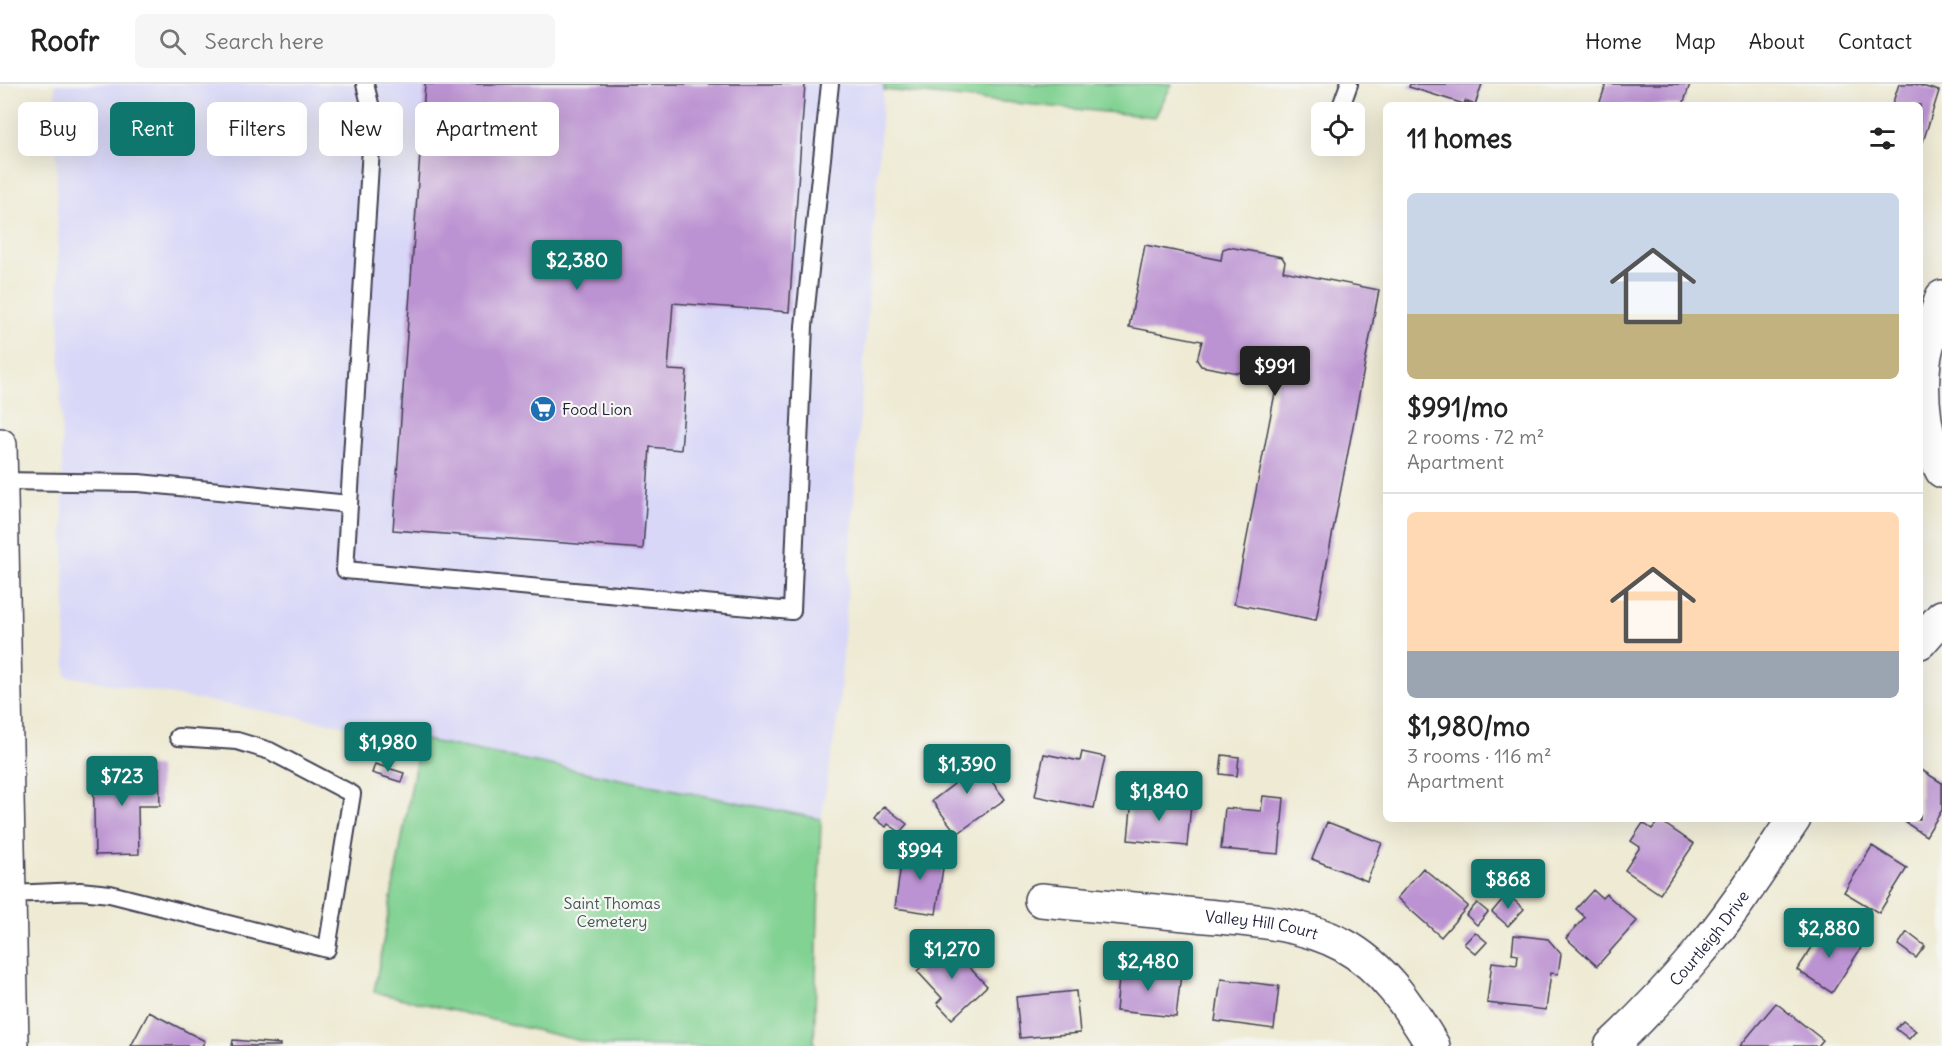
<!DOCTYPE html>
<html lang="en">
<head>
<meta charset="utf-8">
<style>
	body { margin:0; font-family:Delius,sans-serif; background:#f6f6f6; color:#222; height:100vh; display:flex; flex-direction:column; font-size:22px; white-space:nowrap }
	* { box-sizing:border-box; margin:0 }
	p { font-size:20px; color:#767676 }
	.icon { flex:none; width:33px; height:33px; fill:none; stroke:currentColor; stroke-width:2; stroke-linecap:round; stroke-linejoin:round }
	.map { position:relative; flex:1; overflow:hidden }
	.drawer { position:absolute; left:1383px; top:18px; width:540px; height:720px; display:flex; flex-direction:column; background:#fff; border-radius:9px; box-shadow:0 6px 24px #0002 }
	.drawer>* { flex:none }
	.banner { position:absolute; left:18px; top:18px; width:570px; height:54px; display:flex; gap:12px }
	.tools { position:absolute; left:1311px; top:18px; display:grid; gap:12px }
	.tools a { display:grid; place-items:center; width:54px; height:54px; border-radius:9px; background:#fff; box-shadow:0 6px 24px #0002; font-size:30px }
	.price { position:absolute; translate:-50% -51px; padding:0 14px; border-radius:6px; background:#0f766e; color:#fff; font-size:20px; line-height:39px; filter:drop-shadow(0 2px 3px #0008) }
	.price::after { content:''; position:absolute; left:50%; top:36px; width:18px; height:14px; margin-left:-9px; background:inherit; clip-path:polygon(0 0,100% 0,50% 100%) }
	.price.on { background:#222; color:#fff }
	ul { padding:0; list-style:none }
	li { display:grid; align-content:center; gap:12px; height:318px; padding:0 24px }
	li+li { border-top:2px solid #e0e0e0 }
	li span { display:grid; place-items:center; height:186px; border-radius:9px; color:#555 }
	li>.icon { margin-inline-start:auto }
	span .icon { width:108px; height:108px; fill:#fffc; stroke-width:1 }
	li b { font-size:26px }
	h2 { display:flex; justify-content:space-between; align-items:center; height:72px; padding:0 24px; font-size:26px }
	.pill { padding:0 21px; border-radius:9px; background:#fff; box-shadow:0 6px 24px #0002; font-size:21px; line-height:54px }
	.pill.on { background:#0f766e; color:#fff }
	header { display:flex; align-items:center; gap:36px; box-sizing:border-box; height:84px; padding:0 30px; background:#fff; border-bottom:2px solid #e0e0e0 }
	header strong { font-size:28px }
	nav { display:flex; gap:33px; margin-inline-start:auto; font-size:21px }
	.search { width:420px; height:54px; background:#f6f6f6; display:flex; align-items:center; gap:15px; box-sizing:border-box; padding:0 21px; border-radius:9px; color:#767676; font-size:22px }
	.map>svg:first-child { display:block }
	.built { fill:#d8d7f8 }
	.green { fill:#82d293; stroke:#527a67; stroke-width:1.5 }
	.building { fill:#bc93d2 }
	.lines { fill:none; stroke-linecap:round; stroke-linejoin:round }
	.service-casing { stroke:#414052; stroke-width:20 }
	.minor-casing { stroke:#414052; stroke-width:36 }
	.tertiary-casing { stroke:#414052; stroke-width:36 }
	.primary-casing { stroke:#414052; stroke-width:36 }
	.service { stroke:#fff; stroke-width:16 }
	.minor { stroke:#fff; stroke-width:33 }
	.tertiary { stroke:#fff; stroke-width:33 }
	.primary { stroke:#fff; stroke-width:33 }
	.labels { text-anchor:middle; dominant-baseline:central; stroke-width:4.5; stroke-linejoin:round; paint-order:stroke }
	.poi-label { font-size:16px; fill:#22223b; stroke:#f6f6f2; text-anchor:start }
	.park-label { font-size:16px; fill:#3f5755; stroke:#f6f6f2 }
	.street-label { font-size:16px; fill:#22223b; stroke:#f6f6f2 }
</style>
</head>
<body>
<header>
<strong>Roofr</strong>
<div class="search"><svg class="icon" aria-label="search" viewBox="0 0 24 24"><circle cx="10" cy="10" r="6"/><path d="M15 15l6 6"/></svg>Search here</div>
<nav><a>Home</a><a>Map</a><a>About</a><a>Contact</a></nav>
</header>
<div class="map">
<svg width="1942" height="962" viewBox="0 0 1942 962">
	<rect width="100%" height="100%" fill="#f6f6f2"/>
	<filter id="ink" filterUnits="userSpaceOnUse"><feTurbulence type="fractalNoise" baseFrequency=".0167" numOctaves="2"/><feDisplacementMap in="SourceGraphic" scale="12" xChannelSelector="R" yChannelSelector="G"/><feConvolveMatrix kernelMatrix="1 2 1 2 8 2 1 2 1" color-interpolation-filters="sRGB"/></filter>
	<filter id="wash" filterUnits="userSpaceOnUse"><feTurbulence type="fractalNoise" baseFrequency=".008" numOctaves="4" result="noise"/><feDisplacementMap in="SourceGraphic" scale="24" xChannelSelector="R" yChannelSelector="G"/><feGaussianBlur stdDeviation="1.35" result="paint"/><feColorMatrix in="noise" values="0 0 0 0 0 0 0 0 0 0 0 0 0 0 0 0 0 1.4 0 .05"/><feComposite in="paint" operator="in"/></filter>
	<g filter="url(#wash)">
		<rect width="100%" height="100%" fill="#eeead3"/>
		<path class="built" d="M55,0H884L839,624L821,735L420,655L66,592Z"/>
		<path class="green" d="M884,0H1172L1155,33L884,6Z
			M420,655L821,735L814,962H602L374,908Z"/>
		<g id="blocks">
			<path class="building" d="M425,0H805L789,228L673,219L668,286L687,287L681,366L650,363L643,465L393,446Z
				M1410,0H1482L1475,21L1465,17L1464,20L1409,3Z
				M1606,0H1690L1683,21H1599Z
				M1899,0H1915L1939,7L1923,58L1920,57V21H1892Z
				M1145,161L1221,176L1223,165L1229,163L1282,173L1285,178L1283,187L1379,206L1316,536L1234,520L1282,273L1247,266L1243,287L1238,289L1201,282L1197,276L1202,257L1129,243Z
				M1082,668L1105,673L1094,724L1035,712L1044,670L1080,677Z
				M971,670L1005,715L957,750L932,717L954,700L945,688Z
				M1222,671L1239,673L1237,692L1220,690Z
				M375,680L404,689L401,698L372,689Z
				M159,683L160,722H138L139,770L95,771L93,684Z
				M1920,685L1942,699V726L1926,752L1900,735H1920Z
				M1263,712L1284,714L1279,770L1221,765L1225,724L1261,727Z
				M1132,714L1191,721L1187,762L1128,756Z
				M884,722L907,740L900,748L888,740L886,743L874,735Z
				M1659,736L1694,760L1660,810L1625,786L1640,763L1631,757L1643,739L1652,745Z
				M1327,738L1382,759L1367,797L1312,775Z
				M1872,762L1907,784L1879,829L1844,808Z
				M903,765L945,771L936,830L895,824Z
				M1423,784L1468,822L1441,853L1397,814Z
				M1593,806L1602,814L1606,810L1637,837L1597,882L1566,854L1585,833L1576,825Z
				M1507,810L1524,825L1508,842L1492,828Z
				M1477,819L1488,828L1477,841L1466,831Z
				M1826,842L1861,864L1832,909L1797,886Z
				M1475,848L1487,858L1476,870L1464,860Z
				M1907,848L1925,862L1916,874L1898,861Z
				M1514,851L1548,855L1561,870L1558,890L1551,889L1546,926L1487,919L1492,878L1517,881L1518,871L1512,870Z
				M946,859L987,902L952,935L937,919L942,914L917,887Z
				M1120,884L1181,890L1176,933L1116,927Z
				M1221,895L1279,902L1274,945L1215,937Z
				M1076,907L1080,949L1020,954L1016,913Z
				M1776,919L1823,956L1818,962H1740Z
				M149,928L205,957L202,962H131Z
				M1903,937L1916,947L1909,955L1896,945Z
				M233,956L280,960V962H232Z"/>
		</g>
	</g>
	<g filter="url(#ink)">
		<use href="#blocks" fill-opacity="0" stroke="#414052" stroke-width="1.5"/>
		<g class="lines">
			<g class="service-casing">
				<path id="service" d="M365,0L373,32L345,486L792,527L804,242L830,0
					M1339,28L1349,0
					M1,397L139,399L349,420
					M10,810L80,807L110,810L327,865L352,710L270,667L237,657L178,653"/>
			</g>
			<g class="minor-casing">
				<g id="minor">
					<path d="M1942,213C1936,233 1927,255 1924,277C1920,312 1924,356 1942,387"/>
					<path id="s1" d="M1041,816C1093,821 1144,826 1196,831C1245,836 1298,837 1343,861C1384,883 1410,924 1433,962"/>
				</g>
			</g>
			<g class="tertiary-casing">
				<g id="tertiary">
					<path d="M1920,558L1942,533"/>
					<path id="s2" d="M1611,962C1641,934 1670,903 1697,871C1733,829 1763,781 1794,735"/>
				</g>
			</g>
			<g class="primary-casing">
				<path id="primary" d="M0,361L12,962"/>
			</g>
			<use href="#service" class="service"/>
			<use href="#minor" class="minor"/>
			<use href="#tertiary" class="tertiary"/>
			<use href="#primary" class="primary"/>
		</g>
	</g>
	<defs>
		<g id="supermarket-disc" transform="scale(1.35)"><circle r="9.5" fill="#1f6fb2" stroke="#f6f6f2"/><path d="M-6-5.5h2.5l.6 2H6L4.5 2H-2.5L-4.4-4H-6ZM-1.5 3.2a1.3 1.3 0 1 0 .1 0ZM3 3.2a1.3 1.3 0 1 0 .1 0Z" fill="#fff"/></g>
	</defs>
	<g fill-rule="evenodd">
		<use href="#supermarket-disc" x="543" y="325"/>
	</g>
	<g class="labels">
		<g class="poi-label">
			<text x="562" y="325">Food Lion</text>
		</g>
		<g class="park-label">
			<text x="612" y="819">Saint Thomas<tspan x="612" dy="18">Cemetery</tspan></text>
		</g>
		<g class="street-label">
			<text stroke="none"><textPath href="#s1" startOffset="222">Valley Hill Court</textPath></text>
			<text stroke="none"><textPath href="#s2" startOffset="146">Courtleigh Drive</textPath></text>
		</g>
	</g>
</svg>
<div class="tools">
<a><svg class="icon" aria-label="locate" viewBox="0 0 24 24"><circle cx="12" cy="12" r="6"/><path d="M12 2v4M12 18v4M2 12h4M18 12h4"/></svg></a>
</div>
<b class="price" style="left:577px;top:207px">$2,380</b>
<b class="price on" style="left:1275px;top:313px">$991</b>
<b class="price" style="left:388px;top:689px">$1,980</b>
<b class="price" style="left:967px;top:711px">$1,390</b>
<b class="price" style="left:122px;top:723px">$723</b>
<b class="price" style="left:1159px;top:738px">$1,840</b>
<b class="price" style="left:920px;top:797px">$994</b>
<b class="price" style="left:1508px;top:826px">$868</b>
<b class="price" style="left:1829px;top:875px">$2,880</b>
<b class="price" style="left:952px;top:896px">$1,270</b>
<b class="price" style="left:1148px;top:908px">$2,480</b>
<div class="banner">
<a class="pill">Buy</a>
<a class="pill on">Rent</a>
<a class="pill">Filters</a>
<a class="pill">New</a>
<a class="pill">Apartment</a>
</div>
<section class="drawer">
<h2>11 homes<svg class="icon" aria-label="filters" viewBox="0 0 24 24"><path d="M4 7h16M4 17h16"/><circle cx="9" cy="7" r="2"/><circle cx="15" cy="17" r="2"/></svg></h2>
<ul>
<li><span style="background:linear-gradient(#c9d6e8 65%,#c2b280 0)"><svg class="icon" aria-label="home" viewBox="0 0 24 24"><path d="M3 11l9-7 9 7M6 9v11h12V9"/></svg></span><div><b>$991/mo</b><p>2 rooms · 72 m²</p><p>Apartment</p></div></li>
<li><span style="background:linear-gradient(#ffd9b3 75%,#9aa5b1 0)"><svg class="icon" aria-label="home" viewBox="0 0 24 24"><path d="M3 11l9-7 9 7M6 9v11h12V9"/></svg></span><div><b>$1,980/mo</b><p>3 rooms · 116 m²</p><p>Apartment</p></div></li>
</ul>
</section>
</div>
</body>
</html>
